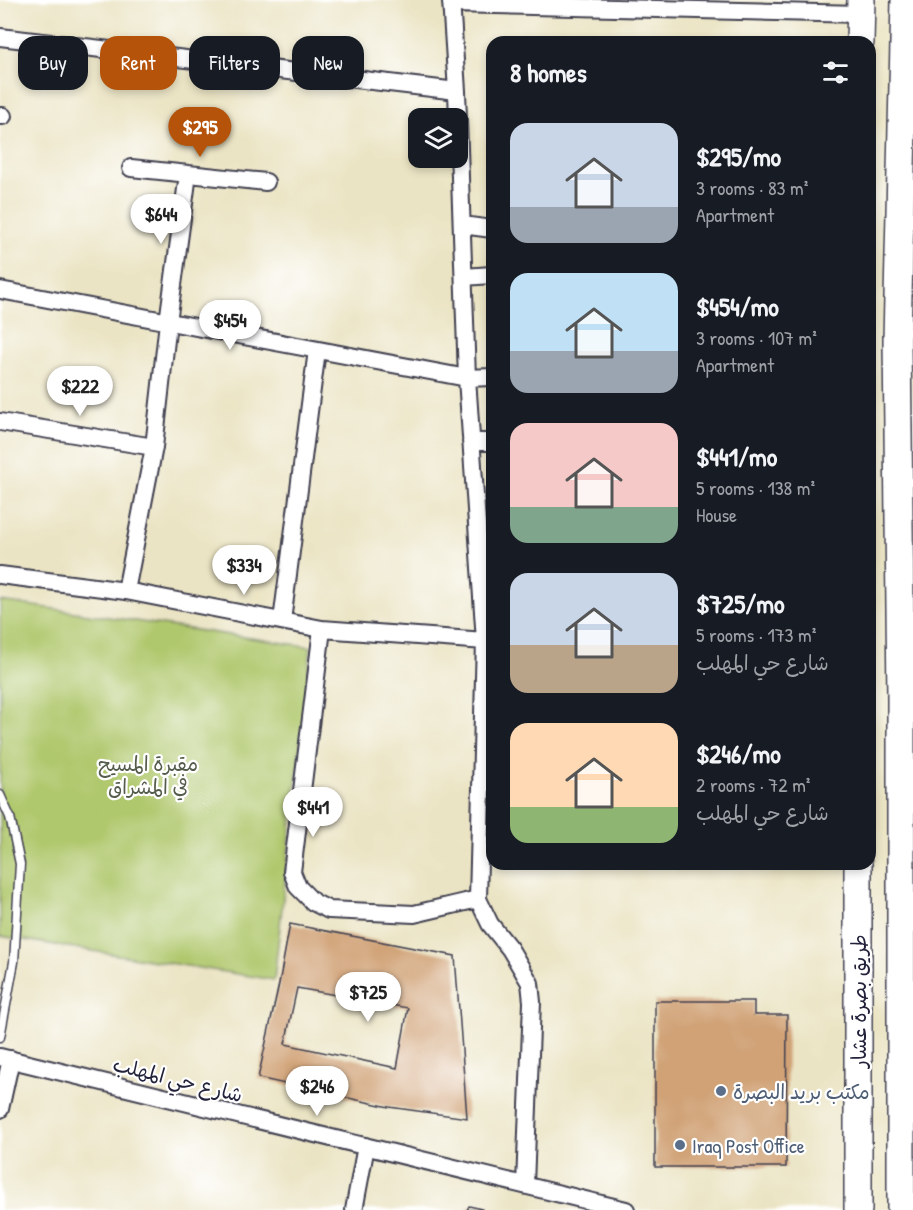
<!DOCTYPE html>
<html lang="en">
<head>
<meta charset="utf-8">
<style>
	body { margin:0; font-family:"Patrick Hand","Playpen Sans Arabic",sans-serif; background:#242831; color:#f1f3f6; height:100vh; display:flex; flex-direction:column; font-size:22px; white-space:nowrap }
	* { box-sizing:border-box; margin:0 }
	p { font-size:20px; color:#9ea1a6 }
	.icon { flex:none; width:33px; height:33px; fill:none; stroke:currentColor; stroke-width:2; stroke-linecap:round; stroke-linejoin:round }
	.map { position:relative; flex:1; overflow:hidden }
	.side { position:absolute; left:486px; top:36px; width:390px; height:834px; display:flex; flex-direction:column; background:#171b24; border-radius:18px; box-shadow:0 3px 9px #0003 }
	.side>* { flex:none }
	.guide { position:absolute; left:18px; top:36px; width:378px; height:54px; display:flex; gap:12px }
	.controls { position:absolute; left:408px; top:108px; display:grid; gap:12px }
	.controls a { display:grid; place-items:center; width:60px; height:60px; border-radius:12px; background:#171b24; box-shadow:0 3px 9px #0003; font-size:30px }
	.price { position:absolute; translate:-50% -51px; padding:0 14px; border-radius:21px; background:#fff; color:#222; font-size:20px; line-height:39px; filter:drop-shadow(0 2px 3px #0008) }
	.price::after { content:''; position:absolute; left:50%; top:36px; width:18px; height:14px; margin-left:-9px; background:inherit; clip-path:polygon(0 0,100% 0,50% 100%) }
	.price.active { background:#b45309; color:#fff }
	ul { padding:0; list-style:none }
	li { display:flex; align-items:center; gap:18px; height:150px; padding:0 24px }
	li span { display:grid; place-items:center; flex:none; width:168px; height:120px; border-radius:18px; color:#555 }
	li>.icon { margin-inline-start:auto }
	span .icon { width:72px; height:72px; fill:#fffc; stroke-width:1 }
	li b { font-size:26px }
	h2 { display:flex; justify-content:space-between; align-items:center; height:72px; padding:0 24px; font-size:26px }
	.tag { padding:0 21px; border-radius:18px; background:#171b24; box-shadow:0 3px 9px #0003; font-size:21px; line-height:54px }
	.tag.active { background:#b45309; color:#fff }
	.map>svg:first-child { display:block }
	.green { fill:#b0c86d; stroke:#697554; stroke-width:1.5 }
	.building { fill:#d0a276; fill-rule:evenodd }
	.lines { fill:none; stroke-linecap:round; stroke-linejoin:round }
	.lane-casing { stroke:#403f50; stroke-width:11 }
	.street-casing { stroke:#403f50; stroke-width:20 }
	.primary-casing { stroke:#403f50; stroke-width:30 }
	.lane { stroke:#fff; stroke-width:8 }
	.street { stroke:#fff; stroke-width:16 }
	.primary { stroke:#fff; stroke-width:27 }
	.service-dot { fill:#5c6f8a; stroke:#fff; stroke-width:2 }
	.labels { text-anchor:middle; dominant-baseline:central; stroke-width:4.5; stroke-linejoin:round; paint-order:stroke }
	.park-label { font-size:20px; fill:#545c4c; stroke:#fff }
	.street-label { font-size:20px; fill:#22223b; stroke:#fff }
	.service-label { font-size:20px; fill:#4e5e75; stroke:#fff; text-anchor:start }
</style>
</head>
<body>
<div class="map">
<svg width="913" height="1210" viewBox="0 0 913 1210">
	<rect width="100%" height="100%" fill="#fff"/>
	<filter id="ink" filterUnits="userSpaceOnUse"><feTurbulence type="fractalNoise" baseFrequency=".0167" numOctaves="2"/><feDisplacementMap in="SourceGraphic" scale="12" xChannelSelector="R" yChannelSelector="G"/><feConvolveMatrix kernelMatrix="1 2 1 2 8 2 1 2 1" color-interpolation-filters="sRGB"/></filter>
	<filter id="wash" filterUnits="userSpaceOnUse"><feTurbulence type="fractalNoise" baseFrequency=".008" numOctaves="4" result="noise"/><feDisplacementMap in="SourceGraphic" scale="24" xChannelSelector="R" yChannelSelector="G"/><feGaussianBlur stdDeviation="1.35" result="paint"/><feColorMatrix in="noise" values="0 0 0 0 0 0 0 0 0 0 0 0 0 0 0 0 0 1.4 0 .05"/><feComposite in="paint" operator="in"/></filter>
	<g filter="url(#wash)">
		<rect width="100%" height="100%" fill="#ebe4c4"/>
		<path class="green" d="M0,601L311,647L274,980L0,936Z"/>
		<g id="blocks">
			<path class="building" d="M290,924L455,956L467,1118L389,1107L258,1078L279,984ZM297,988L408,1008L397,1068L285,1044Z
				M655,1001H754V1015H787L786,1167H655Z
				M469,1206L482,1209V1210H467Z"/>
		</g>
	</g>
	<g filter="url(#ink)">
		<use href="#blocks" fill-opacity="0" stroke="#403f50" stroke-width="1.5"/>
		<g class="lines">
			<g class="lane-casing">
				<path id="lane" d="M0,795L10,817L20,864L14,962L0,1037"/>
			</g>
			<g class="street-casing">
				<path id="street" d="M451,0L457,91L467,378L485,641L478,899L490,924L510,949L530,983L532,1002L525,1185
					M451,4L861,14
					M0,37L457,91
					M0,116H3
					M131,168L266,182
					M462,225L492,229
					M464,277L492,275
					M0,290L467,378L492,377
					M0,422L154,447
					M471,442H492
					M0,575L126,591L322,629L485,641
					M126,591L154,447L168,322L188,174
					M282,621L317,350
					M322,629L292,872L298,887L313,902L329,910L414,914L478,899
					M0,1057L626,1210
					M0,1109L11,1059
					M354,1210L366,1146"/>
			</g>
			<g class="primary-casing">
				<path id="primary" d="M860,42L861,0
					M858,1210V864
					M901,1210V698L897,340L905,0"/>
			</g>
			<use href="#lane" class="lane"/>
			<use href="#street" class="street"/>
			<use href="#primary" class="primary"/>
		</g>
	</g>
	<g class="service-dot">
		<circle cx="721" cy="1091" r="6"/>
		<circle cx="680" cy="1145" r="6"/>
	</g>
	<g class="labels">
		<g class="park-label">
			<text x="148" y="763">مقبرة المسيح<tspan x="148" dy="23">في المشراق</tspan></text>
		</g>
		<g class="street-label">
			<text transform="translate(858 1001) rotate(-90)">طريق بصرة عشار</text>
			<text transform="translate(178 1079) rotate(14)">شارع حي المهلب</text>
		</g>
		<g class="service-label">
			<text x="733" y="1091">مكتب بريد البصرة</text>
			<text x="692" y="1145">Iraq Post Office</text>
		</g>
	</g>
</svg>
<div class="controls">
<a><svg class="icon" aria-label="layers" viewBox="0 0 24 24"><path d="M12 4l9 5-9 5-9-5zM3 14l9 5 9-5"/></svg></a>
</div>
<b class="price active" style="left:200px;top:158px">$295</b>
<b class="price" style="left:161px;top:245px">$644</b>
<b class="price" style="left:230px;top:351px">$454</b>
<b class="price" style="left:80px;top:417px">$222</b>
<b class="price" style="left:244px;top:596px">$334</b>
<b class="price" style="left:313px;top:838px">$441</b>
<b class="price" style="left:368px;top:1023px">$725</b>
<b class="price" style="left:317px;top:1117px">$246</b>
<div class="guide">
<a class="tag">Buy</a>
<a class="tag active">Rent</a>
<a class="tag">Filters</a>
<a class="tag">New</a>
</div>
<section class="side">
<h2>8 homes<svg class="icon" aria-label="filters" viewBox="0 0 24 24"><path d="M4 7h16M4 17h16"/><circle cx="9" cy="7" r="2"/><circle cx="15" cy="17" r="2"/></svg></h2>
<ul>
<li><span style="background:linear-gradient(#c9d6e8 70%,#9aa5b1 0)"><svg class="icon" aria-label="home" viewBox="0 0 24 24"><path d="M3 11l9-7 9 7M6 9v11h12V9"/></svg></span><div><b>$295/mo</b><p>3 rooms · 83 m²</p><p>Apartment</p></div></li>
<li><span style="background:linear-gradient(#bfe0f5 65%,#9aa5b1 0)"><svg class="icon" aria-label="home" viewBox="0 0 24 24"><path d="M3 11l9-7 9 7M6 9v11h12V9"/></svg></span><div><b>$454/mo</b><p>3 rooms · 107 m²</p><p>Apartment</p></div></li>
<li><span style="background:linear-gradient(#f6c9c9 70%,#7fa58c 0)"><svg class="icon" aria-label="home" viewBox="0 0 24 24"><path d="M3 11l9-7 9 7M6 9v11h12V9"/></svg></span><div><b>$441/mo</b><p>5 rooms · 138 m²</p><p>House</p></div></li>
<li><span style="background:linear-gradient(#c9d6e8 60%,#b9a48a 0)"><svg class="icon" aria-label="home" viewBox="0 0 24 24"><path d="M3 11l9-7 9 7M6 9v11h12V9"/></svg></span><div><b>$725/mo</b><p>5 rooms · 173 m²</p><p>شارع حي المهلب</p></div></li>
<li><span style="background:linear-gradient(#ffd9b3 70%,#8fb573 0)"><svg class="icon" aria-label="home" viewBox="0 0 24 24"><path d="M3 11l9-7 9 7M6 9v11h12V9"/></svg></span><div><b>$246/mo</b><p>2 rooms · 72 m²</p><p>شارع حي المهلب</p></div></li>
</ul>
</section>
</div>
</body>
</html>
